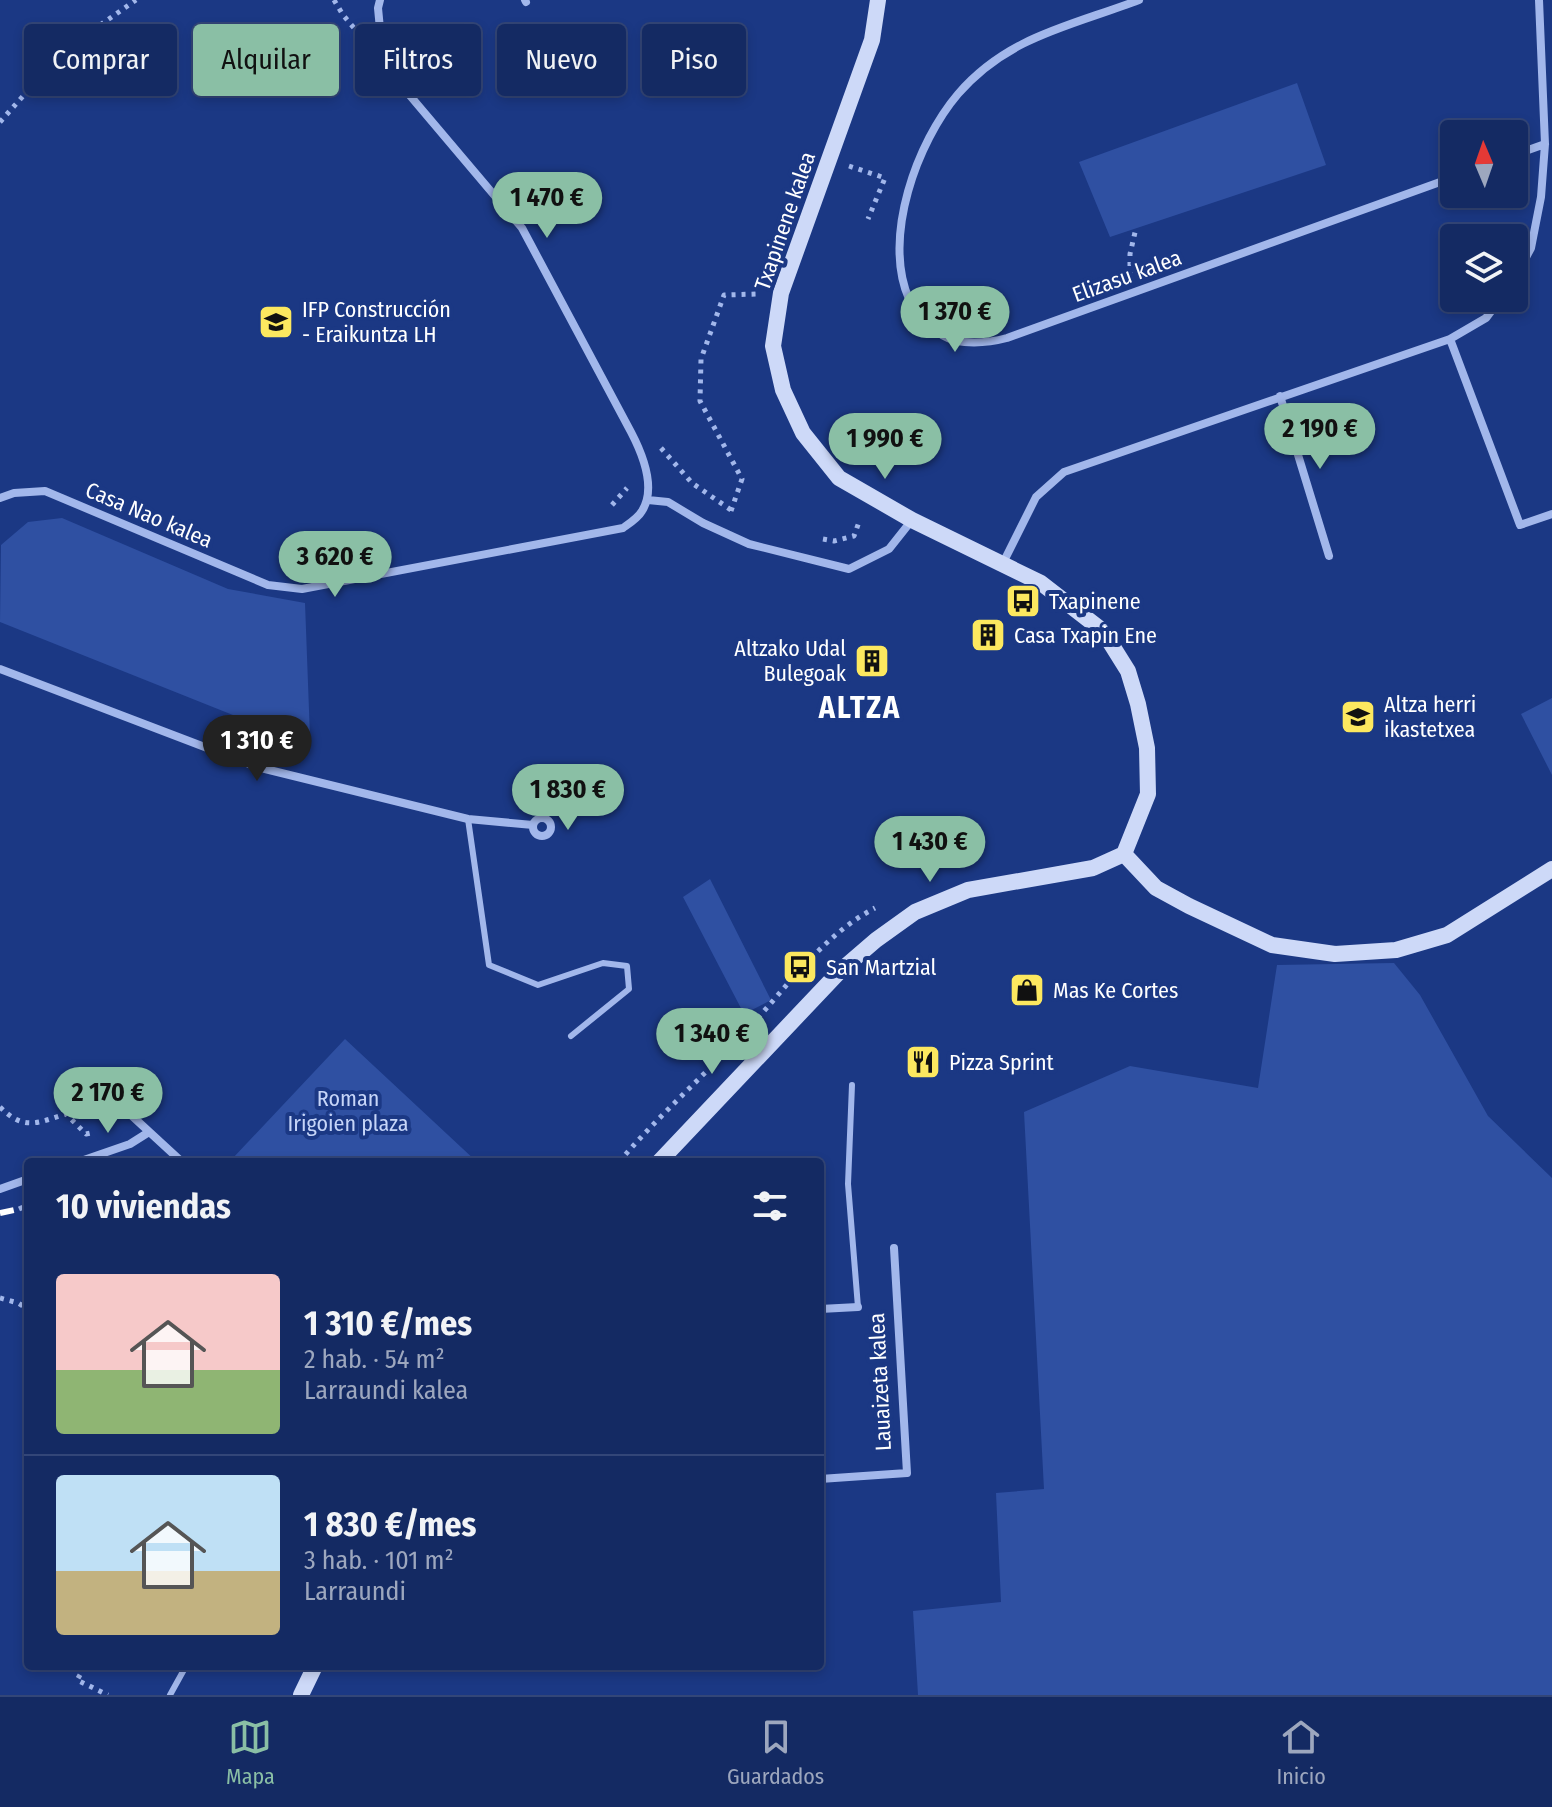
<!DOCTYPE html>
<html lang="es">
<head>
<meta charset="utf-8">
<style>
	body { margin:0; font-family:"Fira Sans Condensed",sans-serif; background:#1d3269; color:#f1f3f6; height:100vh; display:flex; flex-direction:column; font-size:30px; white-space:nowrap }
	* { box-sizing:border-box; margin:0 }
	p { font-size:26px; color:#9da7be }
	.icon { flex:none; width:44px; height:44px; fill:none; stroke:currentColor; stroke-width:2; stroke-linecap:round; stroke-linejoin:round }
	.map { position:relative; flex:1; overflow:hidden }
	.details { position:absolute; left:24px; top:1158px; width:800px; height:512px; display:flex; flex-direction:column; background:#142a63; border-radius:8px; box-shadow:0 4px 12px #0003,0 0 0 2px #334678 }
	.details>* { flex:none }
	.banner { position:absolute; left:24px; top:24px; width:800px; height:72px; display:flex; gap:16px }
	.needle { width:52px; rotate:358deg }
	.controls { position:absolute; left:1440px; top:120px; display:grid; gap:16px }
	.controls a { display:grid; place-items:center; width:88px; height:88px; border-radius:8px; background:#142a63; box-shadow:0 4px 12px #0003,0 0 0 2px #334678; font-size:40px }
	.price { position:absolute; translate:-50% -68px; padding:0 18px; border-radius:28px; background:#8abfa5; color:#111; font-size:26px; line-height:52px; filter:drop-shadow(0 2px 4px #0008) }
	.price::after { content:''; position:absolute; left:50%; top:48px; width:24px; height:18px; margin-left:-12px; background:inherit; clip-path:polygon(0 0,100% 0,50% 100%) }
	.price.current { background:#222; color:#fff }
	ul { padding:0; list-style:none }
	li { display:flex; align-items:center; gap:24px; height:200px; padding:0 32px }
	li+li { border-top:2px solid #334678 }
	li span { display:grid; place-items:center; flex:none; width:224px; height:160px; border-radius:8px; color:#555 }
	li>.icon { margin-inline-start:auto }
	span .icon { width:96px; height:96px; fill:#fffc; stroke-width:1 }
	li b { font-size:34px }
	h2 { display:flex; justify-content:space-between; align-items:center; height:96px; padding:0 32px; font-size:34px }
	.tag { padding:0 28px; border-radius:8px; background:#142a63; box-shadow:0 4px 12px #0003,0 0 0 2px #334678; font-size:28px; line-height:72px }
	.tag.current { background:#8abfa5; color:#111 }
	.dock { display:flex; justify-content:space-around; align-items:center; height:112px; border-top:2px solid #334678; background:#142a63; font-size:22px; color:#9da7be }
	.dock a { display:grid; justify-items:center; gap:4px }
	.dock .current { color:#8abfa5 }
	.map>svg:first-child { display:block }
	.green { fill:#2f50a2 }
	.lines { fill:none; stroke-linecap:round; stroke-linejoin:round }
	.path { stroke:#a2b7eb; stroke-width:5; stroke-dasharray:4 6; stroke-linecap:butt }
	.lane { stroke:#a2b7eb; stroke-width:6 }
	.street { stroke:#a2b7eb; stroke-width:8 }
	.secondary { stroke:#cdd9f8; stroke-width:16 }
	.rail { stroke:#fff; stroke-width:6; stroke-dasharray:14 6; stroke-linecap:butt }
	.labels { text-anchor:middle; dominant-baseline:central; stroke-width:8; stroke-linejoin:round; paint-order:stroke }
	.street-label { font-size:22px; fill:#fff; stroke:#1b3884 }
	.poi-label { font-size:22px; fill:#fff; stroke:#1b3884; text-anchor:start }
	.park-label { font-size:22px; fill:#c6d5f8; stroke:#1b3884 }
	.district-label { font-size:30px; font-weight:bold; letter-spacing:2px; fill:#fff; stroke:#1b3884 }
</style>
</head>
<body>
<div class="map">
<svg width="1552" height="1695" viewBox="0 0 1552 1695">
	<rect width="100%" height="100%" fill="#1b3884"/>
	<path class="green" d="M1297,83L1326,165L1110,237L1079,162Z
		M62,518L228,589L305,603L310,737L273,731L0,622L1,545L28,522Z
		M1552,698V775L1521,714Z
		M710,879L771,1000L744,1014L683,897Z
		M1394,963L1420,995L1488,1116L1552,1178V1695H918L913,1611L1001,1602L996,1493L1044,1489L1024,1112L1130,1066L1258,1088L1277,965Z
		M345,1039L477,1162H235L232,1159Z"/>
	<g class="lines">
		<path class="path" d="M334,0L343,15L360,35
			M0,122L39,78L83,37L136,0
			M849,166L885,178L868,219
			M1130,276V254L1136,228
			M661,448L692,483L734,512
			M612,505L627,488
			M731,511L742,479L700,401L701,359L724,295L757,294
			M823,539L834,541L854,536L859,522
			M0,1107C24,1131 37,1123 66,1114L86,1134L95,1132
			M619,1162C659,1115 705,1075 747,1030C787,987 823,935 875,908
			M19,1209L28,1205
			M0,1298L18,1303L28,1309
			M85,1666L77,1680L108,1695"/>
		<path class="lane" d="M468,819L489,965L538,985L603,963L627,966L629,989L571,1036
			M852,1085L848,1184L858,1307
			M170,1695L186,1666"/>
		<path class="street" d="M525,0L526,2
			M1139,0C1071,26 1008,36 958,94C917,142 882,238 909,299C912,305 920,311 925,317C930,322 936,331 942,335C960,346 988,343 1007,338L1454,177
			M1514,155L1545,144
			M1514,280L1531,248L1541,197L1545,144L1539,0
			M1450,339L1520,525L1552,514
			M1280,396L1329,556
			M0,498L14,493L45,491L268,585L302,589L623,528C630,523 638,518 642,511C657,487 642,453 631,432L522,228L401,85L382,50L378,8L380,0
			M648,500L668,502L703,523L749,544L849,569L889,549L912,520
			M1003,563L1036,497L1064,472L1450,339L1486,318L1501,298
			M0,669L257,767L468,819L533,825
			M533 827a9 9 0 1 1 18 0a9 9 0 1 1-18 0Z
			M93,1080L182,1162
			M78,1162L130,1144L149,1132
			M0,1189L28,1179
			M820,1309L858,1307
			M820,1479L907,1473L894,1248"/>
		<path class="secondary" d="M878,0L872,40L781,293L773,346L783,390L803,433L839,478L912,520L1041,583L1103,631L1128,671L1138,704L1147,748L1148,794L1124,854
			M1124,854L1156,888L1189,906L1272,945L1335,954L1396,950L1447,935L1552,869
			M659,1162L840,971L876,940L915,912L968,890L1093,868L1124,854
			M301,1695L315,1666"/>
		<path class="rail" d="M0,1213L19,1209"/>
	</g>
	<defs>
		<g id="university-square" transform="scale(1.8)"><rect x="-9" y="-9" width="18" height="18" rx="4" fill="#fce85f" stroke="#1b3884"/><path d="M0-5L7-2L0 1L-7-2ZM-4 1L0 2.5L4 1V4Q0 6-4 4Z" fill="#111"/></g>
		<g id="bus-square" transform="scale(1.8)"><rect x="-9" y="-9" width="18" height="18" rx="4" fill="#fce85f" stroke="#1b3884"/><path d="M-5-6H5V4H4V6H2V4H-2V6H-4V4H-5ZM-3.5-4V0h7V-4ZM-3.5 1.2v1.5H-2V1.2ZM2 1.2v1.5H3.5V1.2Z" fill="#111"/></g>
		<g id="building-square" transform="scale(1.8)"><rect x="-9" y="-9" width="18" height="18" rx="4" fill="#fce85f" stroke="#1b3884"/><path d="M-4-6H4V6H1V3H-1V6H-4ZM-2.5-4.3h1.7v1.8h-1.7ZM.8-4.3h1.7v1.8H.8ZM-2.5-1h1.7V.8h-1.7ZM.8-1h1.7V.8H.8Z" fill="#111"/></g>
		<g id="school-square" transform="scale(1.8)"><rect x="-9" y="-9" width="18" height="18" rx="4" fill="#fce85f" stroke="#1b3884"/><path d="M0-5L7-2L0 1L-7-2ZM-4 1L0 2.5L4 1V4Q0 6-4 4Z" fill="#111"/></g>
		<g id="shop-square" transform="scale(1.8)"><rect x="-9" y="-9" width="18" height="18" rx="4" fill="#fce85f" stroke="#1b3884"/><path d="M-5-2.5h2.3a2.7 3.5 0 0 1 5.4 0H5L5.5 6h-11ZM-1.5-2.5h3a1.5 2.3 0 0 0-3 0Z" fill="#111"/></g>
		<g id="restaurant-square" transform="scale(1.8)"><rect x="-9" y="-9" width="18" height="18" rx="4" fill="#fce85f" stroke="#1b3884"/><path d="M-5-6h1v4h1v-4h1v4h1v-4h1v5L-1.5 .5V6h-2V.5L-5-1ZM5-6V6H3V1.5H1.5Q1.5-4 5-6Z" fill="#111"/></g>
	</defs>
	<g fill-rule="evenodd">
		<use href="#university-square" x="276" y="322"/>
		<use href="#bus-square" x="1023" y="601"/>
		<use href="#building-square" x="988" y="635"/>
		<use href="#building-square" x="872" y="661"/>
		<use href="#school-square" x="1358" y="717"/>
		<use href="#bus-square" x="800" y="967"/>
		<use href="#shop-square" x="1027" y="990"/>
		<use href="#restaurant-square" x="923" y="1062"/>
	</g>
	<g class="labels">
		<g class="street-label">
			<text transform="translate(785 221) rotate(-71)">Txapinene kalea</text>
			<text transform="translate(1127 276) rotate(-20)">Elizasu kalea</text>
			<text transform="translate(149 515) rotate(23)">Casa Nao kalea</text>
			<text transform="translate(880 1382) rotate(-93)">Lauaizeta kalea</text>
		</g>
		<g class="poi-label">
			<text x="302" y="309">IFP Construcción<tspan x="302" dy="25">- Eraikuntza LH</tspan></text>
			<text x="1049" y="601">Txapinene</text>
			<text x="1014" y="635">Casa Txapin Ene</text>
			<text x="846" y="648" text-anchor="end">Altzako Udal<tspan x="846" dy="25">Bulegoak</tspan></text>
			<text x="1384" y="704">Altza herri<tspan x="1384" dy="25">ikastetxea</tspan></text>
			<text x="826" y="967">San Martzial</text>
			<text x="1053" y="990">Mas Ke Cortes</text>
			<text x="949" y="1062">Pizza Sprint</text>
		</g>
		<g class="park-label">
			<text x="348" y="1098">Roman<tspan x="348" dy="25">Irigoien plaza</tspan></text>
		</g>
		<g class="district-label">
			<text x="860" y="708">ALTZA</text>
		</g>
	</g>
</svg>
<div class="controls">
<a><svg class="needle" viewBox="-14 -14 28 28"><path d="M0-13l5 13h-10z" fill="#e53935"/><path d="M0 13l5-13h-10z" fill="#9da7be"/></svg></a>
<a><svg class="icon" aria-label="layers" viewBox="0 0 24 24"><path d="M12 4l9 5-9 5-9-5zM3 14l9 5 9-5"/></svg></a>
</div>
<b class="price" style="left:547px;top:240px">1 470 €</b>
<b class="price" style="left:955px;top:354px">1 370 €</b>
<b class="price" style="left:1320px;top:471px">2 190 €</b>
<b class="price" style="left:885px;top:481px">1 990 €</b>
<b class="price" style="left:335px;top:599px">3 620 €</b>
<b class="price current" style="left:257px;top:783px">1 310 €</b>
<b class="price" style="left:568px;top:832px">1 830 €</b>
<b class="price" style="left:930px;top:884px">1 430 €</b>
<b class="price" style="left:712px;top:1076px">1 340 €</b>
<b class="price" style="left:108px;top:1135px">2 170 €</b>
<div class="banner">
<a class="tag">Comprar</a>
<a class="tag current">Alquilar</a>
<a class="tag">Filtros</a>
<a class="tag">Nuevo</a>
<a class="tag">Piso</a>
</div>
<section class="details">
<h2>10 viviendas<svg class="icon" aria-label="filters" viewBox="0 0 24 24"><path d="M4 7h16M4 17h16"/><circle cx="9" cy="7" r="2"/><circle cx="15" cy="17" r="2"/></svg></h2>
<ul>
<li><span style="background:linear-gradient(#f6c9c9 60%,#8fb573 0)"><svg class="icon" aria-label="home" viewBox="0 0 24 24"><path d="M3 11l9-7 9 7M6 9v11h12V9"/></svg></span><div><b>1 310 €/mes</b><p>2 hab. · 54 m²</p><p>Larraundi kalea</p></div></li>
<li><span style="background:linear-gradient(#bfe0f5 60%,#c2b280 0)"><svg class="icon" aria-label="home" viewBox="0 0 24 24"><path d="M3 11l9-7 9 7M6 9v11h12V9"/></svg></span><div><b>1 830 €/mes</b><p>3 hab. · 101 m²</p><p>Larraundi</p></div></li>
</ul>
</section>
</div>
<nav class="dock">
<a class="current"><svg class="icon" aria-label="map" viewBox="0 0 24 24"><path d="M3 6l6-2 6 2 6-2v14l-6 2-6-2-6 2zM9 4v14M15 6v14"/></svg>Mapa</a>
<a><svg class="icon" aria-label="saved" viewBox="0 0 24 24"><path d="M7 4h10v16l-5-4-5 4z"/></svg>Guardados</a>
<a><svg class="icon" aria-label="home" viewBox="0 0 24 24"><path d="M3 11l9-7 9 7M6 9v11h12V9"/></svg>Inicio</a>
</nav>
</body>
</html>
